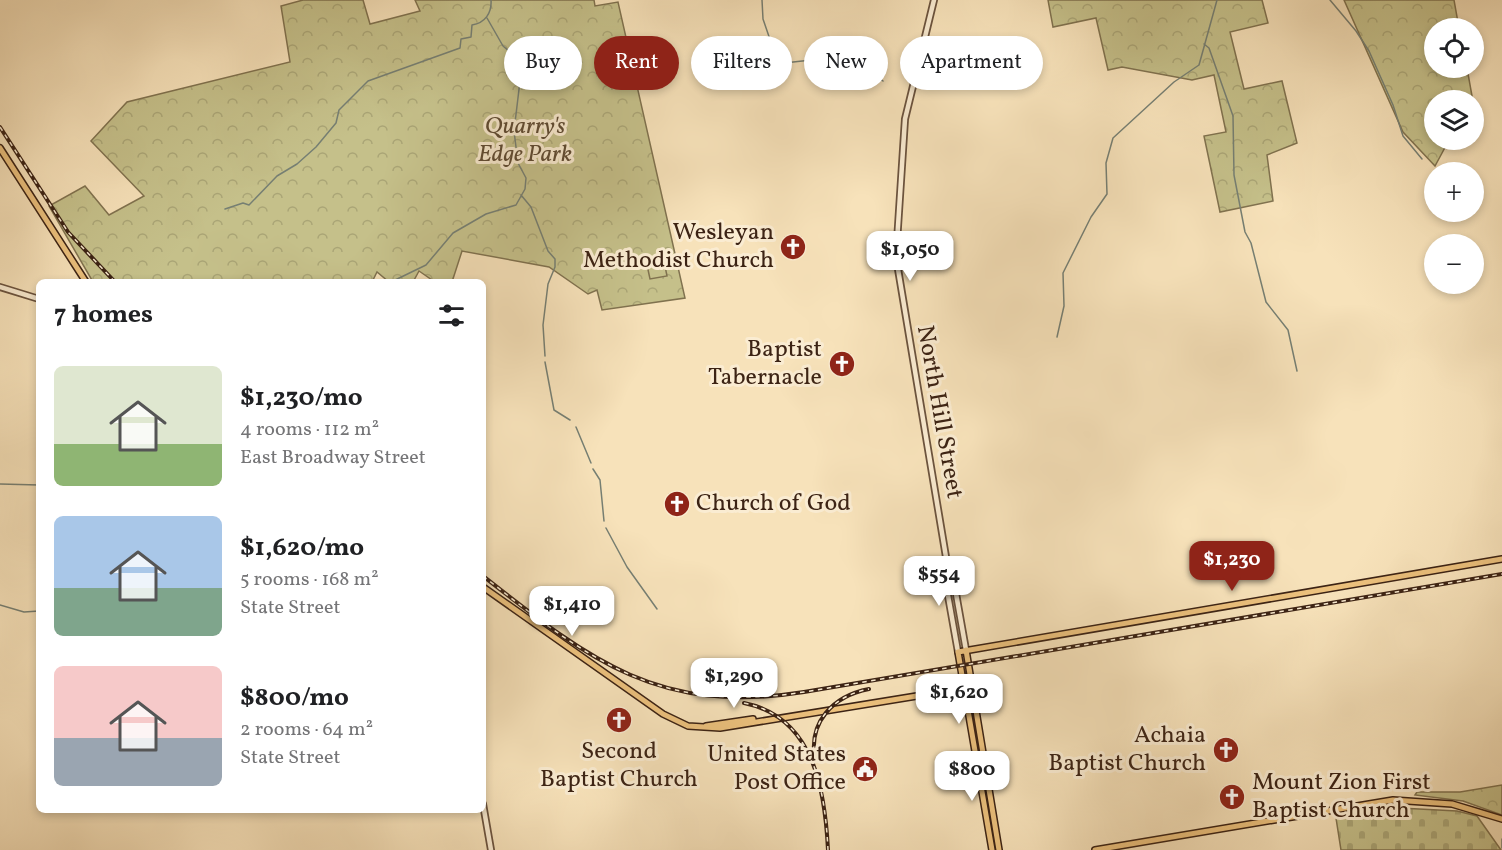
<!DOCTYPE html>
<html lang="en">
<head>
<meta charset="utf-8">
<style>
	body { margin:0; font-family:Vollkorn,serif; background:#f6f6f6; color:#202124; height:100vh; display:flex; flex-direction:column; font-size:22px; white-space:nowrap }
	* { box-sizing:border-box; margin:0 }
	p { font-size:20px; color:#757577 }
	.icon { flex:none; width:33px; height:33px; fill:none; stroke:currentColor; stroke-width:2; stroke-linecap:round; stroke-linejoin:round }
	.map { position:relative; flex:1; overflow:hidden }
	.details { position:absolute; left:36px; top:279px; width:450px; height:534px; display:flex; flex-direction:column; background:#fff; border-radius:9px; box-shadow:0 3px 9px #0003 }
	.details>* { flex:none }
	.guide { position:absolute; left:504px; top:36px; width:570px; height:54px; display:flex; gap:12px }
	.tools { position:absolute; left:1424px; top:18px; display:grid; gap:12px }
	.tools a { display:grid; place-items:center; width:60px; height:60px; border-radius:50%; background:#fff; box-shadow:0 3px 9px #0003; font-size:30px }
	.price { position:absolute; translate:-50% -51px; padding:0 14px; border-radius:12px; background:#fff; color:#222; font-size:20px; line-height:39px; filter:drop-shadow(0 2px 3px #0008) }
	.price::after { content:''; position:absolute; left:50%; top:36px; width:18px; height:14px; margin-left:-9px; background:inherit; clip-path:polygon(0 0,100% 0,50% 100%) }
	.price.active { background:#8f2418; color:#fff }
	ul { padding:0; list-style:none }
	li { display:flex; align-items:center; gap:18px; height:150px; padding:0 18px }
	li span { display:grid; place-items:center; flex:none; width:168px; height:120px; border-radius:9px; color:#555 }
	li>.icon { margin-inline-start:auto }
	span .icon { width:72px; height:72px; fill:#fffc; stroke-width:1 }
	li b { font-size:26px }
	h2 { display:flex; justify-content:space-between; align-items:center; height:72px; padding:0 18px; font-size:26px }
	.chip { padding:0 21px; border-radius:27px; background:#fff; box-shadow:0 3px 9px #0003; font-size:21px; line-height:54px }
	.chip.active { background:#8f2418; color:#fff }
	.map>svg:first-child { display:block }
	.forest { fill:url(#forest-crowns); stroke:#80724f; stroke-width:1.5 }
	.cemetery { fill:url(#cemetery-stones); stroke:#80724f; stroke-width:1.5 }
	.pitch { fill:#c5c08a; stroke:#80724f; stroke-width:1.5 }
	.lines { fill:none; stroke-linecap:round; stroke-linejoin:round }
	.stream { stroke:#767f73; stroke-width:1.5 }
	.minor-casing { stroke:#6b533e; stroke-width:8 }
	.major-casing { stroke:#3c2314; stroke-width:8 }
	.minor { stroke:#faecd2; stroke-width:4.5 }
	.major { stroke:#ecc17d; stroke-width:5 }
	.rail-casing { stroke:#3c2314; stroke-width:4 }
	.rail { stroke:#faecd2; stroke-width:1.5; stroke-dasharray:4.5; stroke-linecap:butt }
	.labels { text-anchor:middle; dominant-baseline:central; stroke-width:6; stroke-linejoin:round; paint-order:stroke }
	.park-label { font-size:24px; font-style:italic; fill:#5e4a32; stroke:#faecd2 }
	.poi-label { font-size:24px; fill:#3c2314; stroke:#faecd2; text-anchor:end }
	.street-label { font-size:24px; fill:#3c2314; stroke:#faecd2 }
</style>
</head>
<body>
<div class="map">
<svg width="1502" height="850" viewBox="0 0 1502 850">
	<defs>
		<pattern id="forest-crowns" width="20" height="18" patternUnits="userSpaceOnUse" patternTransform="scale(1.5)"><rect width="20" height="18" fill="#c5c08a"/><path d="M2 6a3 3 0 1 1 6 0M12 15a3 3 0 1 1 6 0" fill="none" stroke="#aaa576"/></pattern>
		<pattern id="cemetery-stones" width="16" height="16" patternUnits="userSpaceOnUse" patternTransform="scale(1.5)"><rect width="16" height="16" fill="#c5c08a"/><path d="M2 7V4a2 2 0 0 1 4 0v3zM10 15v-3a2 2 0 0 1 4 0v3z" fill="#aaa576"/></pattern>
	</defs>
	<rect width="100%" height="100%" fill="#f7e2ba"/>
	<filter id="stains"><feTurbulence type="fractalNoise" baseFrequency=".00333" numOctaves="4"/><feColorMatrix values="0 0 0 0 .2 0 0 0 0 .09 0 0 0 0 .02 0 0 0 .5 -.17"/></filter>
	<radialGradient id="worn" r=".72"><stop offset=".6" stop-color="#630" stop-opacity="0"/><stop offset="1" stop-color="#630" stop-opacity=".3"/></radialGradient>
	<path class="forest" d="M303,0H363L370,24L420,11L415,0H594L595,6L618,2L685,298L602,310L597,290L588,294L549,267L462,251L452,282H435L419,271L413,282H389L377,272L372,282H93L49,206L85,186L109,215L144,196L91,141L127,102L290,62L281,6Z
		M1048,0H1262L1268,23L1230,32L1244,89L1282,81L1297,143L1267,155L1273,201L1220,212L1204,136L1226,132L1214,75L1192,80L1122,67L1108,70L1096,18L1053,27Z
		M1344,0H1454L1459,28H1434V68H1467L1472,96L1470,100H1434V140H1449L1435,166L1403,132Z
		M1502,785V815L1463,801L1415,795L1417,792H1460Z"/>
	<path class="cemetery" d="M1400,808L1457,811L1477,816L1501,850H1341L1336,818L1376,809Z"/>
	<path class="pitch" d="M664,261L667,276L650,279L647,265Z"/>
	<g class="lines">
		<path class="stream" d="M762,0L763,19L777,60L784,63L839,57L860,64L883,81
			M1330,0L1356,31L1369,51L1393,105L1403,136L1422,159
			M1204,44L1209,48L1233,116L1234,175L1245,232L1251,243L1266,302L1288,330L1297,371
			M521,195L531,207L548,251L555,259V267L548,284L543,325L545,356
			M225,209L243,203L249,205L277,176L297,164L316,147L336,123L339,110L368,81L460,48L461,39L471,37L472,25C485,23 492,13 491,0
			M316,282H318
			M391,282L426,265L453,233L486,214L516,205L525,189L526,178L518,163L514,131L520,81L515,70L516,57L503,46L487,18
			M1057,337L1064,306L1063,273L1091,217L1107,194L1106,163L1113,138L1174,82L1199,65L1217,0
			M545,362L554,410L570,420
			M576,427L591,463
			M593,469L600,480L604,521
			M0,484L39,485
			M606,528L627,567L657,609
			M0,605L24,612L39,611
			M1502,839V848"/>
		<g class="minor-casing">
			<path id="minor" d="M934,0L905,119L896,257L947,563L952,571L966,650
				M0,287L39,299
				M947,563L944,573L958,652
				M483,804L491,850"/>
		</g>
		<g class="major-casing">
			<path id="major" d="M0,148L86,282
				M483,587L663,714L688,726L720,728L972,687
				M966,650L999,850
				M706,726L753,719
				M992,850L958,652L1502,559
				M1095,850L1393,800L1452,804L1502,819"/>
		</g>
		<use href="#minor" class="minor"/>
		<use href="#major" class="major"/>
		<g class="rail-casing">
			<path id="rail" d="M0,127L68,232L115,282
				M483,576C591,661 659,715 804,692L1502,574
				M744,703C814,717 825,790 828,850
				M815,760C808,722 833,696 869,689"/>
		</g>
		<use href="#rail" class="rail"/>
	</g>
	<defs>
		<g id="church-disc" transform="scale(1.35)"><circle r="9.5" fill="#8f2418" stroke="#faecd2"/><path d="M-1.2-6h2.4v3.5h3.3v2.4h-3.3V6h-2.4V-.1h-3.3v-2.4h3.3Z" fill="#fff"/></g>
		<g id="civic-disc" transform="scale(1.35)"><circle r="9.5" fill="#8f2418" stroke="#faecd2"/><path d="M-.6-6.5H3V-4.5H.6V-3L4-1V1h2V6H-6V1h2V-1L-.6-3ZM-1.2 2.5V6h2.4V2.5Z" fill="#fff"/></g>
	</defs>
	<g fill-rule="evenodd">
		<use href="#church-disc" x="793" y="247"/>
		<use href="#church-disc" x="842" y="364"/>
		<use href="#church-disc" x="677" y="504"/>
		<use href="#church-disc" x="619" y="720"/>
		<use href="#church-disc" x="1226" y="750"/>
		<use href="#civic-disc" x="865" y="769"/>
		<use href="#church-disc" x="1232" y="797"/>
	</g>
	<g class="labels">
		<g class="park-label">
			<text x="525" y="127">Quarry's<tspan x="525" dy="28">Edge Park</tspan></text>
		</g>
		<g class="poi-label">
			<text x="774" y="233">Wesleyan<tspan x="774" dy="28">Methodist Church</tspan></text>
			<text x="822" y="350">Baptist<tspan x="822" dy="28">Tabernacle</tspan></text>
			<text x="696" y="504" text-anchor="start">Church of God</text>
			<text x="1206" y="736">Achaia<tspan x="1206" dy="28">Baptist Church</tspan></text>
			<text x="619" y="752" text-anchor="middle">Second<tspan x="619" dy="28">Baptist Church</tspan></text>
			<text x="846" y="755">United States<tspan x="846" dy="28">Post Office</tspan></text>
			<text x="1252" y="783" text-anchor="start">Mount Zion First<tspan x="1252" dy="28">Baptist Church</tspan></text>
		</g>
		<g class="street-label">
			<text transform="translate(939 412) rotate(80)">North Hill Street</text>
		</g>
	</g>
	<rect width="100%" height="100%" filter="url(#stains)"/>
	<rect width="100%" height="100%" fill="url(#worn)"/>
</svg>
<div class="tools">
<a><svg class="icon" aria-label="locate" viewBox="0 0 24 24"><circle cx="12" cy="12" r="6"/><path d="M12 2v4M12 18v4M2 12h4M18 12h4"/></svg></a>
<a><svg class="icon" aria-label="layers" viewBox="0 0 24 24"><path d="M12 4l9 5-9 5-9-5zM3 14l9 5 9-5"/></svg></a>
<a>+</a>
<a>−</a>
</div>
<b class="price" style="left:910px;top:282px">$1,050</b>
<b class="price active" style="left:1232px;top:592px">$1,230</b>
<b class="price" style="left:939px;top:607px">$554</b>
<b class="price" style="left:572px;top:637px">$1,410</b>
<b class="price" style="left:734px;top:709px">$1,290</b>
<b class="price" style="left:959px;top:725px">$1,620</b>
<b class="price" style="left:972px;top:802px">$800</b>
<div class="guide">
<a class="chip">Buy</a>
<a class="chip active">Rent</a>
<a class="chip">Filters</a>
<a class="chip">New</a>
<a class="chip">Apartment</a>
</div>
<section class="details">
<h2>7 homes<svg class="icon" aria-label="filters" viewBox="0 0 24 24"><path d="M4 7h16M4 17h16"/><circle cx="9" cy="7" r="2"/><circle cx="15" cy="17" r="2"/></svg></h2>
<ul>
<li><span style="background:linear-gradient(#dfe7d0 65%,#8fb573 0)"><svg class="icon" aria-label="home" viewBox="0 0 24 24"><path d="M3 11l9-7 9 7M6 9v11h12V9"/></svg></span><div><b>$1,230/mo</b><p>4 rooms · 112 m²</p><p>East Broadway Street</p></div></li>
<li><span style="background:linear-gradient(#a9c7e8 60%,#7fa58c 0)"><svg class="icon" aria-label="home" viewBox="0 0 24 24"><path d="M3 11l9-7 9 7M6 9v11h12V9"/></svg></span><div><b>$1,620/mo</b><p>5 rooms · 168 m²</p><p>State Street</p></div></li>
<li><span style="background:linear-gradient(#f6c9c9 60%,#9aa5b1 0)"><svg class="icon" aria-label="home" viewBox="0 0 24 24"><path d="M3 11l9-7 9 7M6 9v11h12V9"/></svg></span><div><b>$800/mo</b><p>2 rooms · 64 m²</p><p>State Street</p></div></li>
</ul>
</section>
</div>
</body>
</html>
